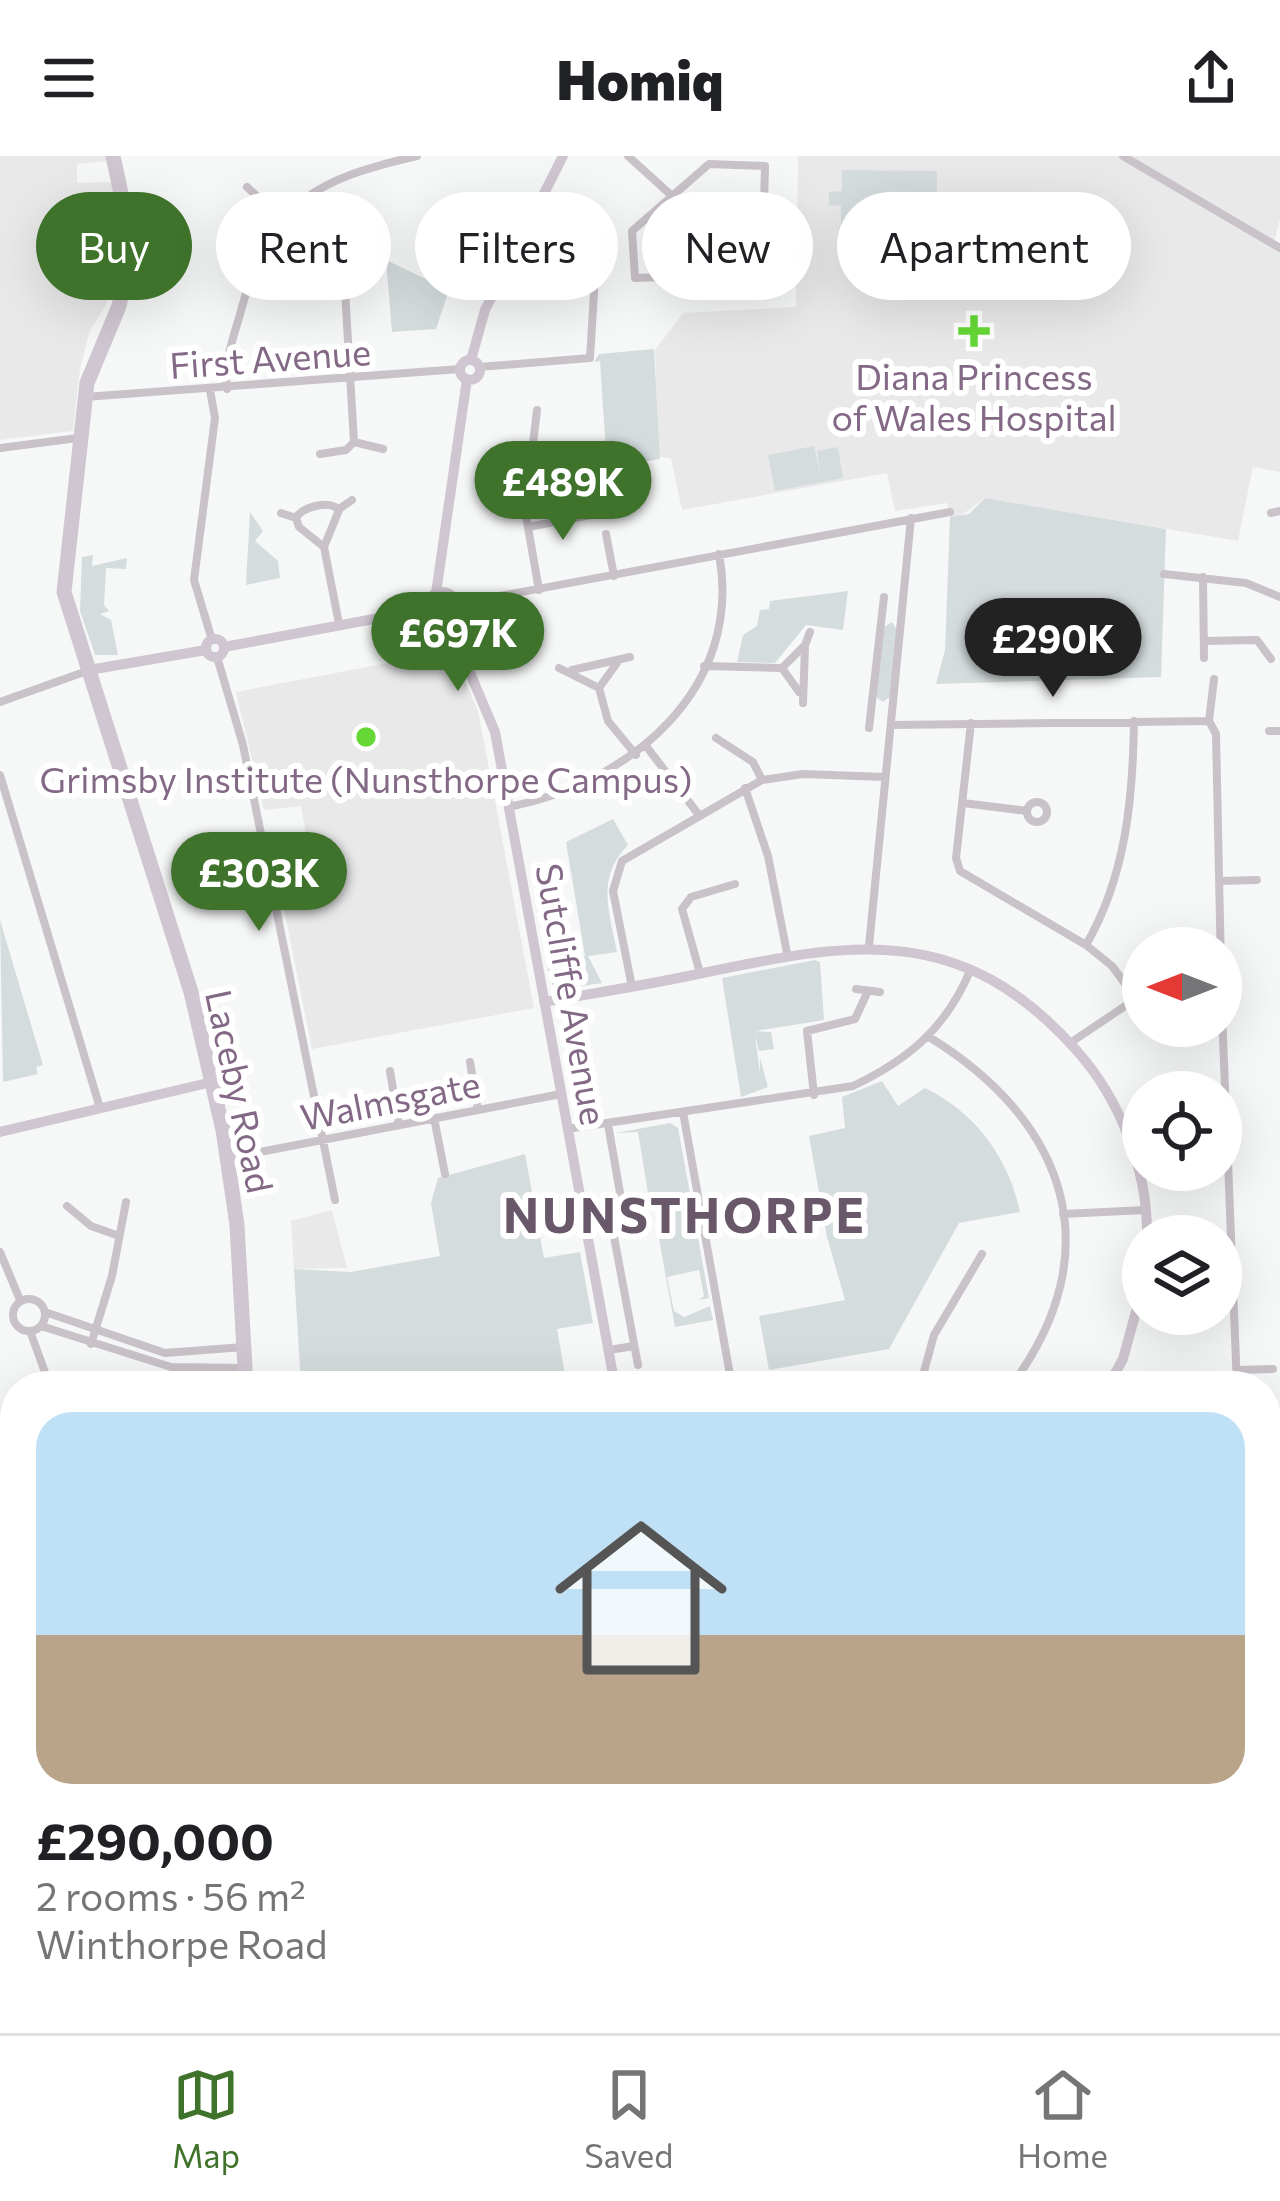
<!DOCTYPE html>
<html lang="en">
<head>
<meta charset="utf-8">
<style>
	body { margin:0; font-family:Commissioner,sans-serif; background:#f6f6f6; color:#202124; height:100vh; display:flex; flex-direction:column; font-size:45px; white-space:nowrap }
	* { box-sizing:border-box; margin:0 }
	p { font-size:39px; color:#757577 }
	.icon { flex:none; width:66px; height:66px; fill:none; stroke:currentColor; stroke-width:2; stroke-linecap:round; stroke-linejoin:round }
	.map { position:relative; flex:1; overflow:hidden }
	.side { position:absolute; left:0px; top:1215px; width:1281px; height:663px; display:flex; flex-direction:column; background:#fff; border-radius:48px 48px 0 0; box-shadow:0 12px 48px #0002 }
	.side>* { flex:none }
	.hud { position:absolute; left:36px; top:36px; width:1209px; height:108px; display:flex; gap:24px }
	.needle { width:78px; rotate:270deg }
	.fabs { position:absolute; left:1122px; top:771px; display:grid; gap:24px }
	.fabs a { display:grid; place-items:center; width:120px; height:120px; border-radius:50%; background:#fff; box-shadow:0 12px 48px #0002; font-size:60px }
	.price { position:absolute; translate:-50% -102px; padding:0 27px; border-radius:42px; background:#3f732c; color:#fff; font-size:39px; line-height:78px; filter:drop-shadow(0 3px 6px #0008) }
	.price::after { content:''; position:absolute; left:50%; top:72px; width:36px; height:27px; margin-left:-18px; background:inherit; clip-path:polygon(0 0,100% 0,50% 100%) }
	.price.on { background:#222; color:#fff }
	ul { padding:0; list-style:none }
	li { display:grid; align-content:center; gap:24px; height:636px; padding:0 36px }
	li span { display:grid; place-items:center; height:372px; border-radius:36px; color:#555 }
	li>.icon { margin-inline-start:auto }
	span .icon { width:216px; height:216px; fill:#fffc; stroke-width:1 }
	li b { font-size:51px }
	.tag { padding:0 42px; border-radius:54px; background:#fff; box-shadow:0 12px 48px #0002; font-size:42px; line-height:108px }
	.tag.on { background:#3f732c; color:#fff }
	header { display:flex; justify-content:space-between; align-items:center; height:156px; padding:0 36px; background:#fff; font-size:54px; font-weight:800 }
	.menu { display:flex; justify-content:space-around; align-items:center; height:168px; border-top:3px solid #e0e0e0; background:#fff; font-size:33px; color:#757577 }
	.menu a { display:grid; justify-items:center; gap:6px }
	.menu .on { color:#3f732c }
	.map>svg:first-child { display:block }
	.built { fill:#e9e9ea }
	.green { fill:#d5dcdd }
	.lines { fill:none; stroke-linecap:round; stroke-linejoin:round }
	.street { stroke:#c9c2c9; stroke-width:8 }
	.secondary { stroke:#d0c6d1; stroke-width:10 }
	.highway { stroke:#d0c6d1; stroke-width:15 }
	.poi-dot { fill:#65d835; stroke:#fff; stroke-width:4.5 }
	.labels { text-anchor:middle; dominant-baseline:central; stroke-width:12; stroke-linejoin:round; paint-order:stroke }
	.street-label { font-size:36px; fill:#836985; stroke:#fff }
	.poi-label { font-size:36px; fill:#836985; stroke:#fff }
	.district-label { font-size:48px; font-weight:bold; letter-spacing:3px; fill:#69576a; stroke:#fff }
</style>
</head>
<body>
<header><svg class="icon" aria-label="menu" viewBox="0 0 24 24"><path d="M4 6h16M4 12h16M4 18h16"/></svg>Homiq<svg class="icon" aria-label="share" viewBox="0 0 24 24"><path d="M12 15V3M7 8l5-5 5 5M5 13v7h14v-7"/></svg></header>
<div class="map">
<svg width="1280" height="1877" viewBox="0 0 1280 1877">
	<rect width="100%" height="100%" fill="#f6f8f7"/>
	<path class="built" d="M0,0H106L107,5L77,8V27L112,26L116,47L67,49L69,103L115,102L112,138L89,177L80,213L73,275L0,284Z
		M798,0H1280V63L1274,87L1280,91V316L1253,311L1238,385L985,342L959,361H950L947,347L895,355L887,317L682,354L671,303L659,300L655,194L683,157L796,151Z
		M451,495L478,554L534,852L312,893L274,702L309,695L301,650L264,654L236,536Z
		M332,1054L347,1112L294,1113L291,1065Z"/>
	<path class="green" d="M842,14L937,15L936,117H905L904,71L841,70V50L829,49V36L842,35Z
		M386,104L449,134L436,173L392,176Z
		M654,193L660,303L607,312L600,205L594,206L599,198Z
		M814,290L820,317L817,295L838,291L843,322L775,335L768,299Z
		M985,342L1166,373L1161,521L936,528L945,494L950,361L969,358Z
		M250,356L263,375L255,385L278,405L280,422L246,429Z
		M93,399L92,410L127,402L126,413L106,412L104,449L109,455L100,458L111,464L118,499H95L80,455L82,401Z
		M848,435L843,474L806,469L775,507L737,506L743,479L757,470L760,454L769,453L770,445Z
		M892,466L897,474L890,541L883,546L876,541L883,472Z
		M613,663L628,689C596,722 609,754 617,796L588,800L602,827L554,834L546,807L585,800L566,686Z
		M0,764L43,909L36,911L38,918L3,926Z
		M815,804L820,806L824,864L755,875L771,876L774,893L759,895L755,880L760,917V902L768,931L741,941L722,822Z
		M882,925L898,950L925,932C975,956 1009,1002 1020,1056L959,1067L889,1193L769,1214L759,1160L845,1144L827,1081L809,980L845,972L842,941Z
		M670,967L678,972L709,1142L699,1144L704,1140L699,1114L667,1121L674,1155L684,1161L710,1150L713,1164L675,1171L655,1061L660,1059L658,1046L649,1043L638,976L616,977Z
		M525,998L544,1102L580,1096L593,1167L557,1173L567,1230H301L294,1113L351,1116L440,1100L431,1047L438,1022Z
		M0,1688L15,1689V1767L0,1742Z
		M574,1863H907V1877H574Z"/>
	<g class="lines">
		<path class="street" d="M628,0L671,39
			M1123,0L1280,92
			M709,8L765,10L762,118L635,122L632,75Z
			M247,31L282,63
			M421,78L502,120
			M344,118L354,286
			M479,211L590,202L596,104
			M227,233C223,205 235,178 242,151C271,46 316,23 417,0
			M210,234L215,262L194,424L212,484
			M85,241L460,213
			M537,254L525,354L539,434
			M0,292L78,282
			M320,298L346,294L354,286L383,293
			M339,353L352,344
			M281,357L296,362L299,371L324,391L339,354C330,344 303,350 296,362
			M1271,357L1280,355
			M528,371L591,359
			M606,378L614,420
			M324,391L339,468
			M1164,418L1246,427L1280,441
			M1203,421L1204,502
			M457,448L950,356
			M1204,485L1257,484L1271,503
			M217,501L243,589L335,1044
			M704,510L782,512L805,489L810,476
			M559,512L599,532L608,565L636,599
			M782,512L799,536
			M572,514L630,501
			M1214,523L1209,565L1216,578L1221,812
			M599,532L617,507
			M0,546L87,515
			M803,547L805,491
			M971,567L956,702L960,715L1086,789L1112,810L1135,841
			M891,569L1209,565
			M869,572L884,441
			M1269,575H1280
			M716,582L753,606L762,624
			M646,590L699,659
			M0,619L100,952
			M745,632L768,700L787,797
			M1027 656a10 10 0 1 1 20 0a10 10 0 1 1-20 0Z
			M963,647L1027,655
			M509,651C629,627 744,534 719,398
			M1220,725L1257,724
			M1086,789C1126,720 1133,642 1134,565
			M869,790L911,362
			M700,817L682,753L691,741L735,728
			M632,831L613,735L622,705L762,624L803,618L885,621
			M1221,832L1237,1230
			M856,833L880,836
			M929,881C1065,964 1113,1094 1011,1230
			M1070,887L1143,838
			M470,906L478,954
			M390,915L399,969
			M814,939L807,875L855,863L868,835
			M683,956L732,1230
			M434,962L445,1018
			M608,968L620,1037L609,1054L638,1209
			M567,973L853,930C908,904 946,872 970,815
			M229,1002L561,938
			M67,1050L91,1070L119,1080
			M1063,1058L1145,1054
			M583,1059L609,1054
			M0,1096L20,1144
			M13 1159a16 16 0 1 1 32 0a16 16 0 1 1-32 0Z
			M45,1156L165,1197L244,1191
			M41,1170L171,1211L243,1212
			M30,1175L50,1230
			M91,1188L112,1120L126,1046
			M609,1194L634,1190
			M1238,1214L1273,1213
			M920,1230L934,1179L982,1098
			M0,1305L15,1346
			M0,1343L12,1339
			M0,1440L15,1443
			M0,1536L15,1538
			M0,1654L15,1656
			M0,1819L15,1820
			M210,1863H221
			M537,1863V1877
			M1098,1863L1122,1877
			M1180,1863V1877
			M947,1866L984,1868
			M48,1877L49,1872
			M126,1877L128,1863
			M309,1877L310,1863"/>
		<path class="secondary" d="M471,204L485,154L563,0
			M460 214a10 10 0 1 1 20 0a10 10 0 1 1-20 0Z
			M427 451a15 15 0 1 1 30 0a15 15 0 1 1-30 0Z
			M436,437L467,223
			M448,465L495,576L615,1230
			M206 492a9 9 0 1 1 18 0a9 9 0 1 1-18 0Z
			M224,491L427,453
			M89,514L206,494
			M544,846C595,837 647,829 698,818C850,786 961,764 1077,895C1120,943 1148,1015 1147,1080
			M0,976L212,926
			M1108,1230L1123,1203L1143,1130"/>
		<path class="highway" d="M113,0L125,56L126,118L119,150L87,227L64,436L191,836L223,974L237,1069L246,1230
			M410,1863L411,1877"/>
	</g>
	<g class="poi-dot">
		<path d="M968 157h12v12h12v12h-12v12h-12v-12h-12v-12h12z"/>
		<circle cx="366" cy="581" r="12"/>
	</g>
	<g class="labels">
		<g class="street-label">
			<text transform="translate(270 201) rotate(-4)">First Avenue</text>
			<text transform="translate(573 838) rotate(80)">Sutcliffe Avenue</text>
			<text transform="translate(241 935) rotate(78)">Laceby Road</text>
			<text transform="translate(390 943) rotate(-11)">Walmsgate</text>
		</g>
		<g class="poi-label">
			<text x="974" y="219">Diana Princess<tspan x="974" dy="41">of Wales Hospital</tspan></text>
			<text x="366" y="622">Grimsby Institute (Nunsthorpe Campus)</text>
		</g>
		<g class="district-label">
			<text x="685" y="1057">NUNSTHORPE</text>
		</g>
	</g>
</svg>
<div class="fabs">
<a><svg class="needle" viewBox="-14 -14 28 28"><path d="M0-13l5 13h-10z" fill="#e53935"/><path d="M0 13l5-13h-10z" fill="#757577"/></svg></a>
<a><svg class="icon" aria-label="locate" viewBox="0 0 24 24"><circle cx="12" cy="12" r="6"/><path d="M12 2v4M12 18v4M2 12h4M18 12h4"/></svg></a>
<a><svg class="icon" aria-label="layers" viewBox="0 0 24 24"><path d="M12 4l9 5-9 5-9-5zM3 14l9 5 9-5"/></svg></a>
</div>
<b class="price" style="left:563px;top:387px">£489K</b>
<b class="price" style="left:458px;top:538px">£697K</b>
<b class="price on" style="left:1053px;top:544px">£290K</b>
<b class="price" style="left:259px;top:778px">£303K</b>
<div class="hud">
<a class="tag on">Buy</a>
<a class="tag">Rent</a>
<a class="tag">Filters</a>
<a class="tag">New</a>
<a class="tag">Apartment</a>
</div>
<section class="side">
<ul>
<li><span style="background:linear-gradient(#bfe0f5 60%,#b9a48a 0)"><svg class="icon" aria-label="home" viewBox="0 0 24 24"><path d="M3 11l9-7 9 7M6 9v11h12V9"/></svg></span><div><b>£290,000</b><p>2 rooms · 56 m²</p><p>Winthorpe Road</p></div></li>
</ul>
</section>
</div>
<nav class="menu">
<a class="on"><svg class="icon" aria-label="map" viewBox="0 0 24 24"><path d="M3 6l6-2 6 2 6-2v14l-6 2-6-2-6 2zM9 4v14M15 6v14"/></svg>Map</a>
<a><svg class="icon" aria-label="saved" viewBox="0 0 24 24"><path d="M7 4h10v16l-5-4-5 4z"/></svg>Saved</a>
<a><svg class="icon" aria-label="home" viewBox="0 0 24 24"><path d="M3 11l9-7 9 7M6 9v11h12V9"/></svg>Home</a>
</nav>
</body>
</html>
